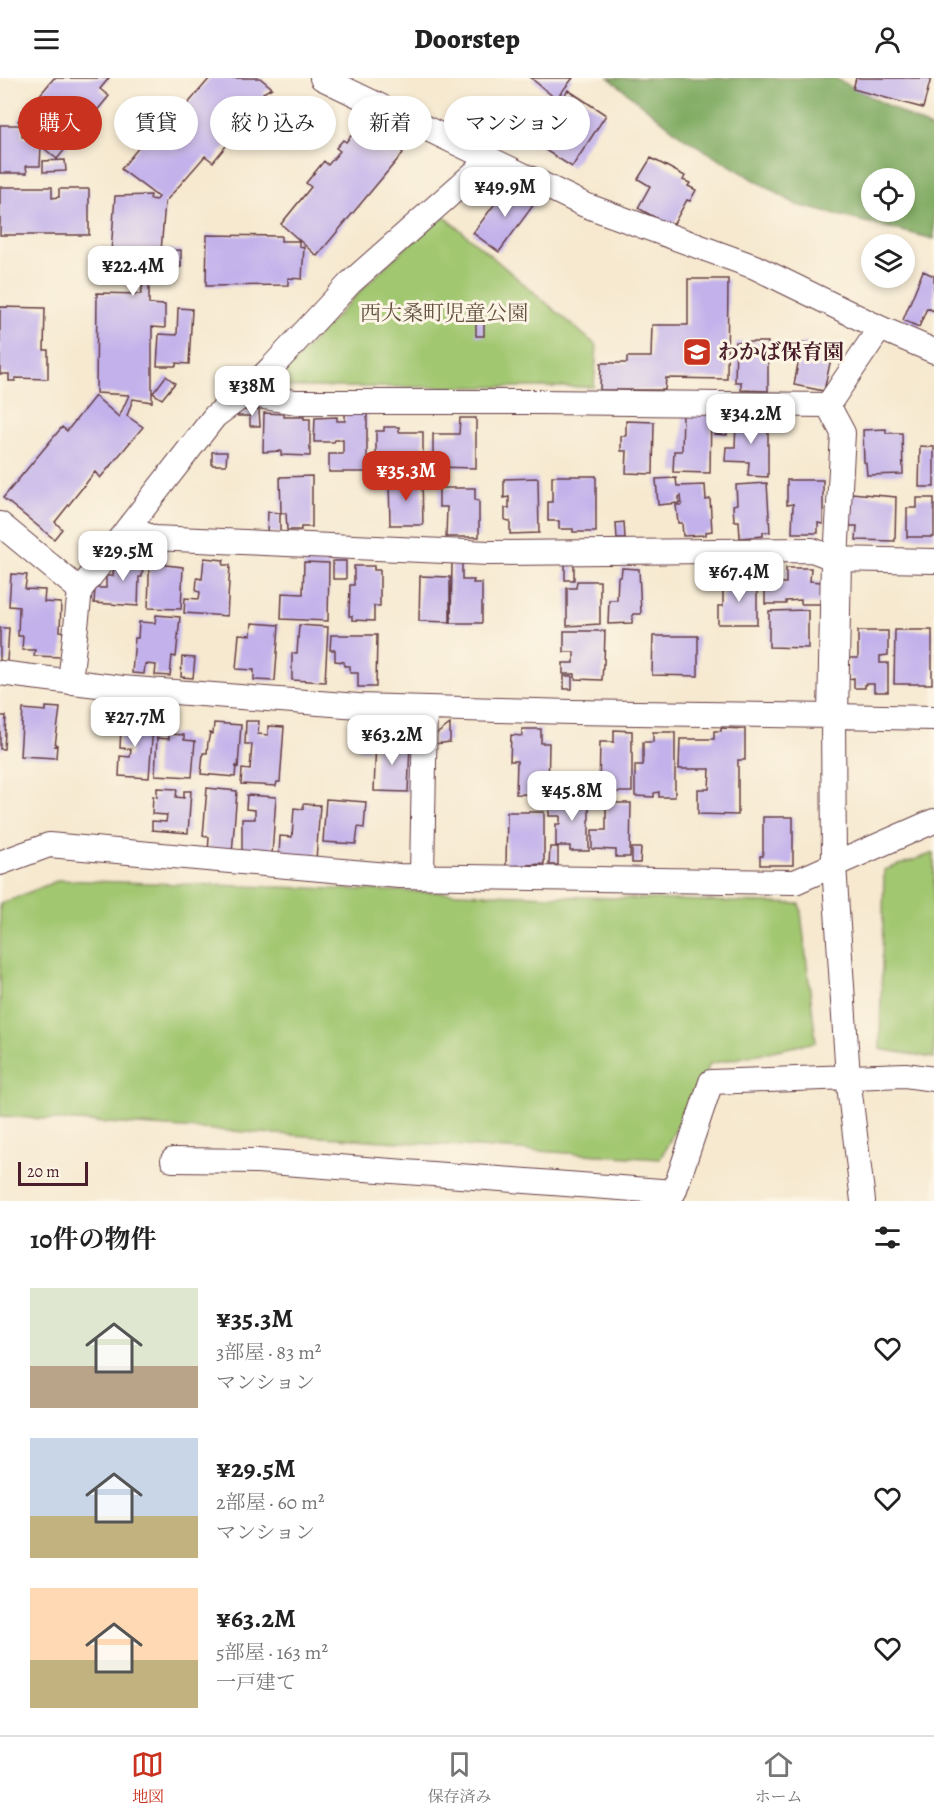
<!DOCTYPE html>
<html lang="ja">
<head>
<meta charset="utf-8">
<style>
	body { margin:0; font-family:Alegreya,"Noto Serif JP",serif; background:#f6f6f6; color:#222; height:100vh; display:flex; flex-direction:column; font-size:22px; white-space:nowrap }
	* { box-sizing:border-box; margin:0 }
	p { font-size:20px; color:#767676 }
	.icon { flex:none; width:33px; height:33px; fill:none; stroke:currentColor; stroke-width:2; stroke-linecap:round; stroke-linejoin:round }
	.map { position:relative; height:1123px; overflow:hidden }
	.side { display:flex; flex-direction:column; background:#fff; flex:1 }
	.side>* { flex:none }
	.top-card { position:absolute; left:18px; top:18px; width:600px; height:54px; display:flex; gap:12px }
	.fabs { position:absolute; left:861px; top:90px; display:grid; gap:12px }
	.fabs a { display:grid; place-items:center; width:54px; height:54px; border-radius:50%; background:#fff; box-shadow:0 3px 9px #0003; font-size:30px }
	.scale { position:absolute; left:18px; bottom:15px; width:70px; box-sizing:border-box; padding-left:6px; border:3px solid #4a1f2b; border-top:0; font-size:16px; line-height:21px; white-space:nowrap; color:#4a1f2b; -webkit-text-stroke:4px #fcf5e5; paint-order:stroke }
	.price { position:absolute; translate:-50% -51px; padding:0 14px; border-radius:12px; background:#fff; color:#222; font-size:20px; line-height:39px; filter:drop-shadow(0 2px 3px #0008) }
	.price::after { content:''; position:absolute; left:50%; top:36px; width:18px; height:14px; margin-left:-9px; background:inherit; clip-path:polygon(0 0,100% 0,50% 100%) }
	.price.on { background:#c8321e; color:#fff }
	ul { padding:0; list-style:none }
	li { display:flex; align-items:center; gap:18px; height:150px; padding:0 30px }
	li span { display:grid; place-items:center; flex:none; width:168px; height:120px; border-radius:0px; color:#555 }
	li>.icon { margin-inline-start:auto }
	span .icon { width:72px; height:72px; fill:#fffc; stroke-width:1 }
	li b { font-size:26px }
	h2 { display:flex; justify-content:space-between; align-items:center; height:72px; padding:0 30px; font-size:26px }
	.chip { padding:0 21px; border-radius:27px; background:#fff; box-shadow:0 3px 9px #0003; font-size:21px; line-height:54px }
	.chip.on { background:#c8321e; color:#fff }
	header { display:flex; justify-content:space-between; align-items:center; height:78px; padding:0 30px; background:#fff; font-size:27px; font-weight:800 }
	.tabs { display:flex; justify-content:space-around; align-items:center; height:84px; border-top:2px solid #e0e0e0; background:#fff; font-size:16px; color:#767676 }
	.tabs a { display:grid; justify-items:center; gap:3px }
	.tabs .on { color:#c8321e }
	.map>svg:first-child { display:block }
	.green { fill:#a2c771; stroke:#76734e; stroke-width:1.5 }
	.forest { fill:#81ac63; stroke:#666647; stroke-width:1.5; fill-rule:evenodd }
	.building { fill:#c2b1eb }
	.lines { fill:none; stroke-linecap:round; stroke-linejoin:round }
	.minor-casing { stroke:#643d44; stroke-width:26 }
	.tertiary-casing { stroke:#643d44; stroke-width:32 }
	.minor { stroke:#fff; stroke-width:24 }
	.tertiary { stroke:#fff; stroke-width:30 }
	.labels { text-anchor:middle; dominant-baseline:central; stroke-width:6; stroke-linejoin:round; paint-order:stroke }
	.park-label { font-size:21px; fill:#645140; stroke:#fcf5e5 }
	.poi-label { font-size:21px; font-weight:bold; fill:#4a1f2b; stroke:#fcf5e5; text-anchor:start }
</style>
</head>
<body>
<header><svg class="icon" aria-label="menu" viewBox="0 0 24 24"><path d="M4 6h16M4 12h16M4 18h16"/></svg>Doorstep<svg class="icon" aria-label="person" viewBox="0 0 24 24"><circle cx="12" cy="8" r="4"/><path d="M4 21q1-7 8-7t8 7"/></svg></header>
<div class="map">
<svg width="934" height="1123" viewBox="0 0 934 1123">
	<rect width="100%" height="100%" fill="#fcf5e5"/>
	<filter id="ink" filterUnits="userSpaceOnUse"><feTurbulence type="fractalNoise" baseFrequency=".0167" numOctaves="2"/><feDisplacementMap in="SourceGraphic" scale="12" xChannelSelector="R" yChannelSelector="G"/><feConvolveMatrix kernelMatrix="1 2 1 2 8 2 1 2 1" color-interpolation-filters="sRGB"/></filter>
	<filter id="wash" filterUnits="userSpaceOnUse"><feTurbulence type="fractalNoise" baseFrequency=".008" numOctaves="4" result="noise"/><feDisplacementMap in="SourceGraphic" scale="24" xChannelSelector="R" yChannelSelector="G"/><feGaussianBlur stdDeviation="1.35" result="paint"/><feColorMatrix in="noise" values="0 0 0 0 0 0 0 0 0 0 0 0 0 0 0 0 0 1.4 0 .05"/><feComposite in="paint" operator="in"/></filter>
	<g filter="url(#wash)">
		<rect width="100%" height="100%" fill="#f6e9d0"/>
		<path class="green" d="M444,138L597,268L594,309H288L282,297C334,241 384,184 444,138Z
			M934,775V980L880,971L884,792Z
			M59,802L800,826L816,964L710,986L660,1081L0,1038V826Z"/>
		<path class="forest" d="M609,0H835L934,52V161L797,127L684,60ZM872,100H904V134H872Z"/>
		<g id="blocks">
			<path class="building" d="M54,0H109L100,11L109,18L57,81L41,68L40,88H26L27,95H0V47H22V59H31L28,57L31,53L18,43Z
				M210,0H260L272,10L263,15L266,19L213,84L205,78L165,124L161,173L181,172V189H159V206L149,205V226L165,227V250L152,249V324L133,321L127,338L143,349L100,400L95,394L55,444L62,451L54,461L3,420L62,349L67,353L95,318L119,339L129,317L96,315L97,215L141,216L143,206L109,204L115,118L151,117L150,121L156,122L158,119L121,91L171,30L179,36Z
				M531,0H573L556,21Z
				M856,0H931L923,30L853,11Z
				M568,12L606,37L572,89L542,70L555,49L564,55L572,42L555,31Z
				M364,42L403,75L317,178L281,146L311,109L306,105L324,83L328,87L340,73L336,70L343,62L346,64Z
				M651,80L685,98L683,102L690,105L688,108L696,112L690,123L687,122L672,149L638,130L650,108L638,101Z
				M65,82L66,93L43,94V83Z
				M516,107L537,122L499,174L473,155L502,116L507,119Z
				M0,109H52V120L59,119V111H89V157H0Z
				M207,157L281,158V163H299V168L304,169L302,201L288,200V207L206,208Z
				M923,193L934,198V233L927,230L919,249L903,242Z
				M688,201H728L727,301L666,300L665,312H600L601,285H627V279H651L652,247H688Z
				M0,229L45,230L44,272H48V301L15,300V303H9V296H0Z
				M178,230L192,231L189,286L176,285V288H157L159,256L177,257Z
				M476,237L484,238V258H476Z
				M736,264H768V313L741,312V304H735Z
				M802,264L833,271L824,313L794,307Z
				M166,298L175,305L162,321L153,315Z
				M242,332H259L260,348H250V338H237Z
				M264,335L284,336V339H304V341H310V378L281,377V373L263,374Z
				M345,335H367V394H329V376H343V362H335L334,364H314L315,340L337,339V343H345Z
				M715,335L727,336V357L714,356Z
				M683,336H711L710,395L673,394L674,373H682Z
				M740,336L763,337L762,346H768V399L748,398L749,384L725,383L726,369H735L736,345H739Z
				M460,340H476V390L433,389V356H459Z
				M626,343L654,344L653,396L626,395L627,373H621V358H626Z
				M384,349H399V354H423V391L383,388V390H376V353H384Z
				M886,351V355H902L903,396L867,397L866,385L864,384L863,352Z
				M920,368L934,369V409H919Z
				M212,374H227L226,387H212Z
				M312,398V449H301V452H287L286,435H281L280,399Z
				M552,398H596V454H573V451H559V443H548V424H552Z
				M389,400H422L423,447H390Z
				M538,400L539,455L510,456V443L505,442V430H509V419L504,420V401Z
				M676,400L677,408L705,407L706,422L710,421L712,453L706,454V457L683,458L682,445H678L676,427H682L681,418L679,419V425L658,427L656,401Z
				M787,402H823V446L818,445V455H792L793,426L787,427Z
				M767,405L770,454H763V458L740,460L739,443H734L733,427L737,426L736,407Z
				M439,410H475V422L479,423V459H446L447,429H439Z
				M851,415L896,419L895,463L856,462L857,448H850Z
				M917,420H934V459H907V430H917Z
				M268,434L280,435V455L267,454Z
				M624,444L625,461H617L616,445Z
				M150,469L167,470L166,487L183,489L181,531L148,530Z
				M124,472L144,473L142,499H139L138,528L94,525L95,510H106V498H113L114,485L124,486Z
				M204,480L224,482L223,487H230L227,538L184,535L185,520L199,521L200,514L196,513L197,500L202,501Z
				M333,483H346V501H333Z
				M452,483H462V502H474L473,505H482V545H451Z
				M304,484L329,485L328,543L281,541L282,515L303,516Z
				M565,484H574V502H565Z
				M354,488H374V492H380V528H374V543L352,542V538H349L350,507H354Z
				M622,490L639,491L641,536H633L632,545L608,546L609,522H617L618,499H621Z
				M786,490H811L810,503L821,504V526H801V522L786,523V526H765V505H786Z
				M11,496L27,497L25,511L45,512L44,524L61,525L60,553L63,554L62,579L34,578L35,572H22L23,558H18L19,529L9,528Z
				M420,498L450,499V544L419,543Z
				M727,502L757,503V546H718V528H723V510H727Z
				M577,503H600V546L567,548V510H576Z
				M808,532V570L769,569V533Z
				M156,537L180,539L176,579L172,578L170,598L155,597L156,587L145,586L144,596L132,595L135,560H138L139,544L155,545Z
				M252,545L279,547L275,603L254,602V592L236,591L239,556L251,557Z
				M299,547L328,549L325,604L292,602V575H297Z
				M0,550H9L7,584L0,583Z
				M895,552H932V606H894Z
				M564,553H605L604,586H603L602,602L575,601V596H563V585H574V574H564Z
				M858,553H888V577L880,578V585H888V614H874V606H865V610H854V600L849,601V580H858Z
				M331,557H377L376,609H358V595H350V588H344V584L335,583V572H330Z
				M653,558H698V598L652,597Z
				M182,579L195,580L193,600L181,599Z
				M564,598H572V611H564Z
				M46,629L60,630L55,668L57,667L56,680L20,678L23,631L46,633Z
				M116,631L126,632L124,651L135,652L136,647L153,648L149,700L119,698L120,678L130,679L131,671L120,670L121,650L114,649Z
				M0,638H6L4,671H0Z
				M246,643H259L258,656L268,657V648L284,649L280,704H277L276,708L241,706L242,691L250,692L252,666H245Z
				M214,645L241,647L238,689L236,688L235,699L201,696L203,675H207L208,664L210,655L213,656Z
				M450,646V664L435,666L434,658Z
				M360,650L370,651L369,672H358Z
				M721,650L745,651V682H738V737L698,736V711H709L710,691H679L680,661H714V653H721Z
				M522,651H541V665H549L548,717L516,716L517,683H510L511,657L522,658Z
				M614,652L632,653V714H599L600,664H614Z
				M653,654H675V719H659V714L654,715V719L635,718V687H643V664H653Z
				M169,656L184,657V662L195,663L192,699L155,697L157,660L169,661Z
				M376,660L391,661L390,666H410L408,714L374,713Z
				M157,710L177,711L176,719L184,720V713H191L188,755L152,752V743L166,744L167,737L152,736L153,718L157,719Z
				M207,710L237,713L232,776L208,775L209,759L203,758Z
				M247,717L276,719L272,777L242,775V741H255V732L246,731Z
				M549,720H589V773H570V768H556V746H560V738H549Z
				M326,721L366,724L364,750L358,749L356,766L323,764Z
				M606,725H631L630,779H616V772L592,771V752H606Z
				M303,726L320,727L316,782L279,780L280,758L292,759L294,730L303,731Z
				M507,734H544V786L506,788Z
				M763,739H793V787H760V778H763Z
				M550,769H558V787H549Z
				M632,770H641L640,785H632Z"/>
		</g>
	</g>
	<g filter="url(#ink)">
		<use href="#blocks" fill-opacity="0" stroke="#643d44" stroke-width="1.5"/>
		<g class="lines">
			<g class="minor-casing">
				<path id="minor" d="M322,0L585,127L755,189L880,250L934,273
					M245,316L272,289L350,205L490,81
					M828,327L880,250
					M0,446L80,512L215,338L245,316L296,324H539L828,327L843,355L836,481
					M128,450L154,460L489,475L812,472L836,481L934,483
					M0,595L122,610L358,628L571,634L833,638L834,787L848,999L863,1123
					M70,604L80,512
					M833,638L934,640
					M0,785L49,767L399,798L795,804L934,743
					M422,798L425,630
					M173,1082L257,1083L674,1114L711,1004L905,997L934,1001"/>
			</g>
			<g class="tertiary-casing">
				<path id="tertiary" d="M833,638L836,481"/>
			</g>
			<use href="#minor" class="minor"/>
			<use href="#tertiary" class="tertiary"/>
		</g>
	</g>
	<defs>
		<g id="school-square" transform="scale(1.5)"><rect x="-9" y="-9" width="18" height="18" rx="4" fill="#c8321e" stroke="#fcf5e5"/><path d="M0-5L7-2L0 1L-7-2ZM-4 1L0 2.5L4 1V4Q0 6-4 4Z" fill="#fff"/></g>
	</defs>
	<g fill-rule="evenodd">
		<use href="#school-square" x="697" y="274"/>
	</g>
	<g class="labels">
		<g class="park-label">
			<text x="444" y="235">西大桑町児童公園</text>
		</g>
		<g class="poi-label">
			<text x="718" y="274">わかば保育園</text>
		</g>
	</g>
</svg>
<div class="fabs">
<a><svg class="icon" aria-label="locate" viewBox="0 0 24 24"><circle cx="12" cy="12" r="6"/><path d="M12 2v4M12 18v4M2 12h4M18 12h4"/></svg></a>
<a><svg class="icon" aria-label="layers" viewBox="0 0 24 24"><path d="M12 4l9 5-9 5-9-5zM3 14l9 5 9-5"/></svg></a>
</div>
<div class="scale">20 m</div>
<b class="price" style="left:505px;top:140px">¥49.9M</b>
<b class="price" style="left:133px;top:219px">¥22.4M</b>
<b class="price" style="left:252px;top:339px">¥38M</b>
<b class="price" style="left:751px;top:367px">¥34.2M</b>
<b class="price on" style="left:406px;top:424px">¥35.3M</b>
<b class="price" style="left:123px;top:504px">¥29.5M</b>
<b class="price" style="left:739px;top:525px">¥67.4M</b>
<b class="price" style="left:135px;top:670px">¥27.7M</b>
<b class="price" style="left:392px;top:688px">¥63.2M</b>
<b class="price" style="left:572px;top:744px">¥45.8M</b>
<div class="top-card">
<a class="chip on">購入</a>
<a class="chip">賃貸</a>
<a class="chip">絞り込み</a>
<a class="chip">新着</a>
<a class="chip">マンション</a>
</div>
</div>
<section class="side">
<h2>10件の物件<svg class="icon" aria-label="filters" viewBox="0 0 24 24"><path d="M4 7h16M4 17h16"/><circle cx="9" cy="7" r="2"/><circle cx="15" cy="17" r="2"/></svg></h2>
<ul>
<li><span style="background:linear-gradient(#dfe7d0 65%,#b9a48a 0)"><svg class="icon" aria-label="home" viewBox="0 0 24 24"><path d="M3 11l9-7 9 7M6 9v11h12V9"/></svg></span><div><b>¥35.3M</b><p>3部屋 · 83 m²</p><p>マンション</p></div><svg class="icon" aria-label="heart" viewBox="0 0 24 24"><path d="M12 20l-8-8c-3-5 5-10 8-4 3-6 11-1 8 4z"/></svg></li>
<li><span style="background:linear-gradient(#c9d6e8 65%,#c2b280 0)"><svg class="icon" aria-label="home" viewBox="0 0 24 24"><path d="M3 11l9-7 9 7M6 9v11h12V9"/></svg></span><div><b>¥29.5M</b><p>2部屋 · 60 m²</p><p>マンション</p></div><svg class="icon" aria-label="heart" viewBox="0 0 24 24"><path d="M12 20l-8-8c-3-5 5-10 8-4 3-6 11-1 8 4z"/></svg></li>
<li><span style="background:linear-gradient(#ffd9b3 60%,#c2b280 0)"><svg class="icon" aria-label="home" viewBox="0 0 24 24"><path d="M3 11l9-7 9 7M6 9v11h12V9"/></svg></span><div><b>¥63.2M</b><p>5部屋 · 163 m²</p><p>一戸建て</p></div><svg class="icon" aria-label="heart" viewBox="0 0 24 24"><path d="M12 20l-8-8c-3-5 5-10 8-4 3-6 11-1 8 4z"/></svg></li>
</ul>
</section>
<nav class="tabs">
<a class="on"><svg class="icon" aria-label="map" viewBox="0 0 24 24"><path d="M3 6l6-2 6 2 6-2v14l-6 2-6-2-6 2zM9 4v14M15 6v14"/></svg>地図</a>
<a><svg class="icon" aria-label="saved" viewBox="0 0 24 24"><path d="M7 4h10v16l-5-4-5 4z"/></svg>保存済み</a>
<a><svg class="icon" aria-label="home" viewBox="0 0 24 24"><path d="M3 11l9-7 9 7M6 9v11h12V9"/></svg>ホーム</a>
</nav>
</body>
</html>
